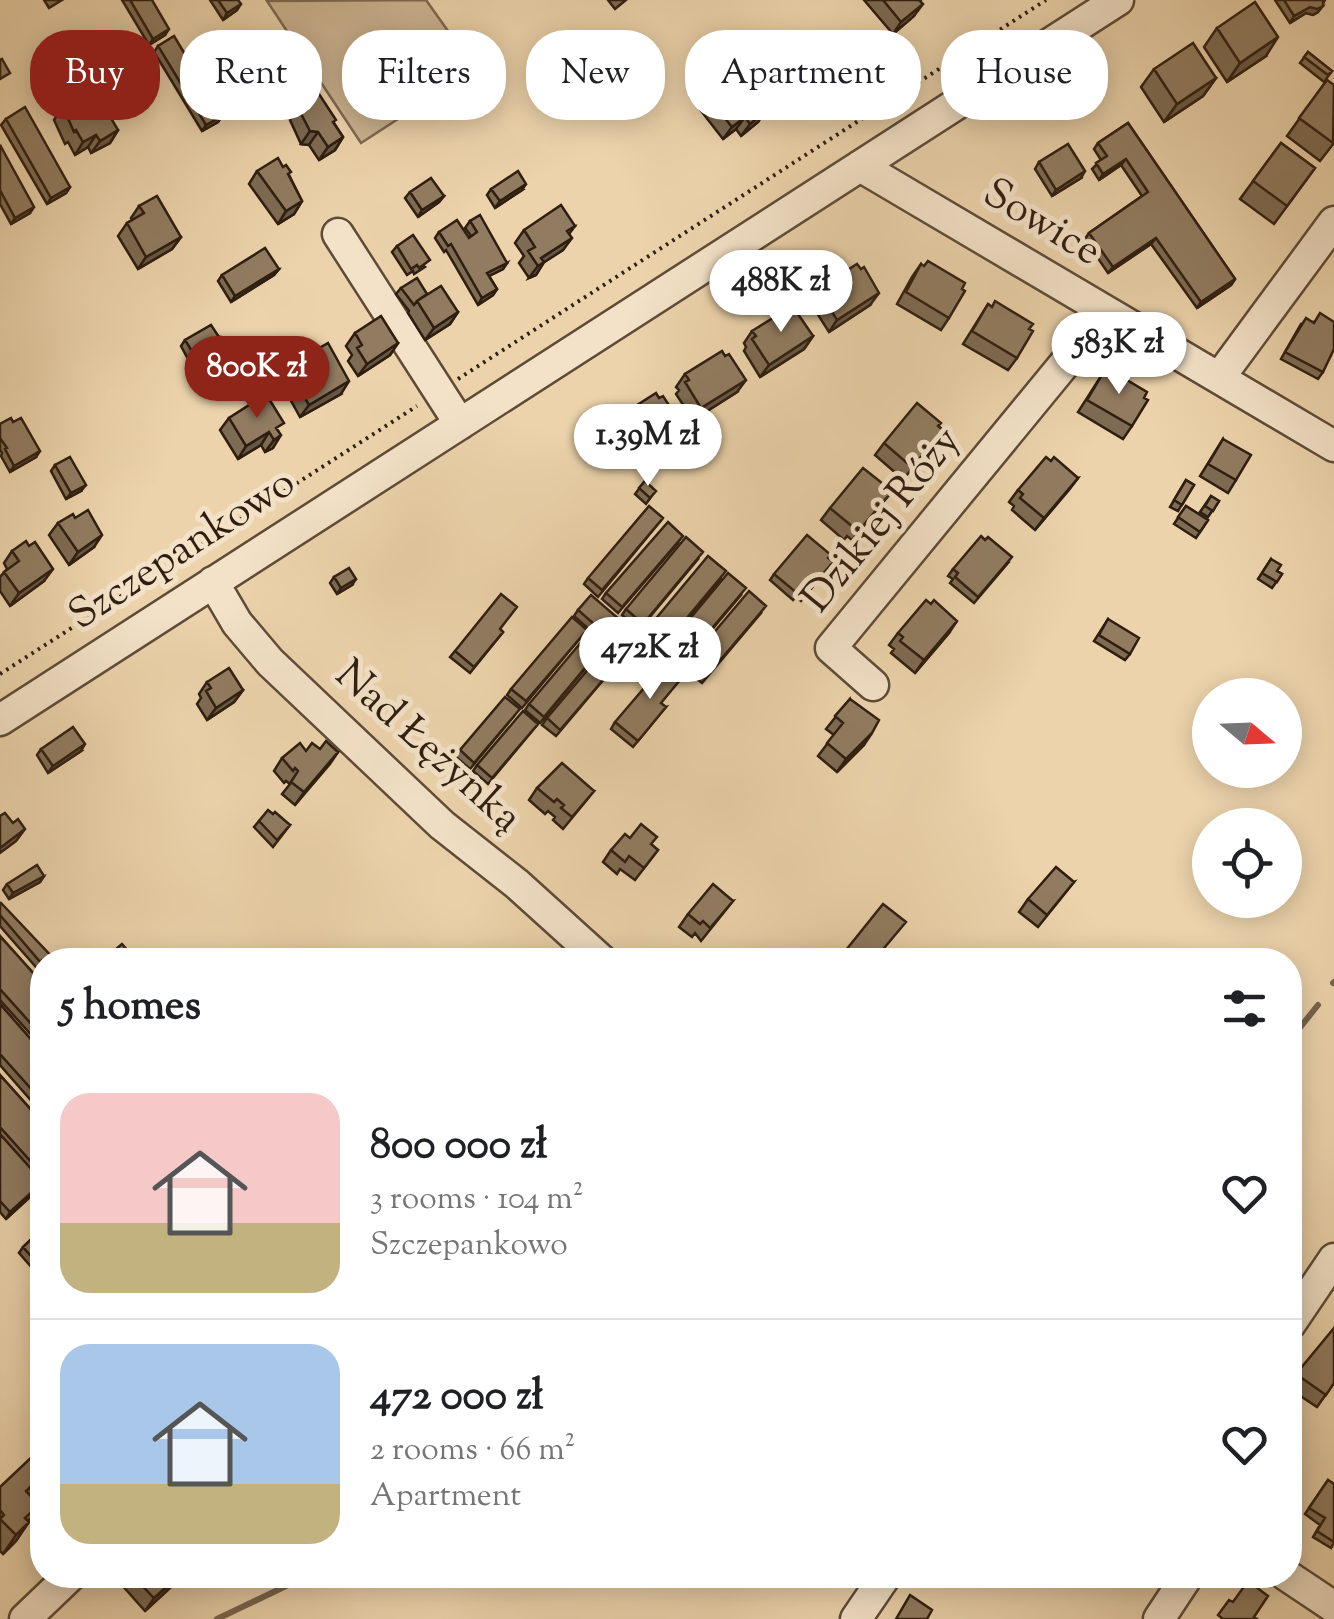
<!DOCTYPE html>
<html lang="en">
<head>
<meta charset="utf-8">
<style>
	body { margin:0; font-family:"Sorts Mill Goudy",serif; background:#f2f2f2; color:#202124; height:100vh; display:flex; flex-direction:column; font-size:38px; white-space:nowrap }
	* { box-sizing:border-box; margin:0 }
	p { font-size:32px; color:#757577 }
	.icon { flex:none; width:55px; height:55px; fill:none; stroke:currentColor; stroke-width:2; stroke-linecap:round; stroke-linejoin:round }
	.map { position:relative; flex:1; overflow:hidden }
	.panel { position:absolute; left:30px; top:948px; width:1272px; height:640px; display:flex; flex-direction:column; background:#fff; border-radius:40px; box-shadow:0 5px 25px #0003 }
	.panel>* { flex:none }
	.banner { position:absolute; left:30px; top:30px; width:1275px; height:90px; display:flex; gap:20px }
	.needle { width:65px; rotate:109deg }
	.tools { position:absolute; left:1192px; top:678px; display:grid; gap:20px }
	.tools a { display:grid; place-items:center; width:110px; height:110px; border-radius:50%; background:#fff; box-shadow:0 5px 25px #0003; font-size:50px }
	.price { position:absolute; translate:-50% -85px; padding:0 22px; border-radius:35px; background:#fff; color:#222; font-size:32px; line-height:65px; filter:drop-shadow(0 2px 5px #0008) }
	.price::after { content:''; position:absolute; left:50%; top:60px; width:30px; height:22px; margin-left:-15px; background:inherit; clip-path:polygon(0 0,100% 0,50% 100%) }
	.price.current { background:#8f2418; color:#fff }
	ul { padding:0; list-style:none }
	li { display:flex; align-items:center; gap:30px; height:250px; padding:0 30px }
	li+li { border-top:2px solid #e0e0e0 }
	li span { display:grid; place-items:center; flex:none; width:280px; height:200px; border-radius:30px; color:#555 }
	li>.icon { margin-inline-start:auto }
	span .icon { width:120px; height:120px; fill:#fffc; stroke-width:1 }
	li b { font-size:42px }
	h2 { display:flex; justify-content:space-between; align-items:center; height:120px; padding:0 30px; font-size:42px }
	.chip { padding:0 35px; border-radius:40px; background:#fff; box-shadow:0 5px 25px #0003; font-size:35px; line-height:90px }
	.chip.current { background:#8f2418; color:#fff }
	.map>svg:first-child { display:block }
	.green { fill:#ccb491; stroke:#7e6950; stroke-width:2.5 }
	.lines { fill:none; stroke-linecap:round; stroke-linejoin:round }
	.stream { stroke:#7a654d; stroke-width:6 }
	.minor-casing { stroke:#5e4b37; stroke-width:35 }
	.path { stroke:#2f1e10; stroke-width:4; stroke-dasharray:2.5 5; stroke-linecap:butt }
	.minor { stroke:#f3e2c8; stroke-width:30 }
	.wall { fill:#7d6b53; stroke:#2f1e10; stroke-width:2.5 }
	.shaded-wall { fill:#665744; stroke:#2f1e10; stroke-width:2.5 }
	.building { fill:#917c61; stroke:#2f1e10; stroke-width:2.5 }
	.labels { text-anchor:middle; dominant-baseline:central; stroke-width:10; stroke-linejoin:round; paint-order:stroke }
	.street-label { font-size:42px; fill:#2f1e10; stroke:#f3e2c8 }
</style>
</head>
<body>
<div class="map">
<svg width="1334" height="1619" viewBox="0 0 1334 1619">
	<rect width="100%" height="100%" fill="#ecd3ab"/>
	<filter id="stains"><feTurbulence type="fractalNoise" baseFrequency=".002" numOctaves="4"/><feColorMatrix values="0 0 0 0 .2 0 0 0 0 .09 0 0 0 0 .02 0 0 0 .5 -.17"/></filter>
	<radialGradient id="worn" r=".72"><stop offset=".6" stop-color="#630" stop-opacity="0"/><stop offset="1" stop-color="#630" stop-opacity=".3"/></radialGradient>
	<path class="green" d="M426,0L475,69L361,143L267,1Z"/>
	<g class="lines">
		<path class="stream" d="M1333,983L1334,982
			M1290,1040L1318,1005
			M217,1619L309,1575"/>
		<g class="minor-casing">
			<path id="minor" d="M860,166L1334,446
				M338,234L460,424
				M1219,378L1334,222
				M213,582L237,623L270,662L442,825L517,884L601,960
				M873,685L831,648L1107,312
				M0,720L1118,0
				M1290,1324L1334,1259
				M1286,1575L1334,1607
				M25,1619L71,1575
				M856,1619L886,1575
				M1159,1619L1188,1575"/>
		</g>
		<path class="path" d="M458,379L1046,0
			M0,674L417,406"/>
		<use href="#minor" class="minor"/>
	</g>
	<path class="wall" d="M44,0H62L49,8Z
		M122,0H152L165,35L149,45Z
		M210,0H238L237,10L223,20Z
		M608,0H626L615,9Z
		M864,0H921L914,16L893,34Z
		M1275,0H1325L1318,12L1313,15L1306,13L1290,23Z
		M1217,28L1266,56L1227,82L1204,47Z
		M158,46L222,116L218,122L202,131L154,52Z
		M782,48L815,79L781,110L754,73L762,61L779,52Z
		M1308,52L1332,71L1324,82L1300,63Z
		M1154,69L1216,78L1203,96L1164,122L1141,87Z
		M700,71L758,122L741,136L736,129L723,139L691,98L703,87L695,77Z
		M1327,80L1334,143L1320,161L1287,136Z
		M63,107L118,130L110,143L91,153L88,147L75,155L68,142L65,144L54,120Z
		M298,108L334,123L343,137L335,150L319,160L309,145L301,144L290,120Z
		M6,119L70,187L66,193L47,204L1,125Z
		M1128,123L1235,279L1231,285L1197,308L1151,244L1108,273L1085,239L1089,233L1142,196L1121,165L1099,180L1092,169L1101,160L1094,149L1098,143Z
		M1281,143L1315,168L1274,224L1240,199Z
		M0,145L30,213L11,224L0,204Z
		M1039,162L1081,178L1052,196L1035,169Z
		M257,171L289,175L302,201L294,214L278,224L249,184Z
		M491,189L522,190L495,208L487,195Z
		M410,192L444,196L439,202L418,217L405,198Z
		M139,206L181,237L172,249L138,269L118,236L127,223L132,220L131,218Z
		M470,221L507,263L503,269L489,276L497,289L493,295L478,305L446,250L444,252L435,238L439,232L469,238L471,236L465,228Z
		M575,226L569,234L563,250L544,262L536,275L529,278L519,263L524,256L515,243L524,230Z
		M397,246L425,267L414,274L413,271L407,275L392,252Z
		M921,264L949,318L941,330L897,304L912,277Z
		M279,269L274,275L231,302L218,281L222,275Z
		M821,287L870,305L829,332L813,307L815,303L813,299Z
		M401,288L427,294L458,312L450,324L425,340L408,313L409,311L396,294Z
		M988,304L992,307L1017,358L1008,370L963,344Z
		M1313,322L1323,372L1318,379L1281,359L1301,324Z
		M752,331L813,336L804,349L760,377L744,351L746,347L744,343Z
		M355,333L398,343L390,355L358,376L348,361L352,355L346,346Z
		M219,337L214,344L188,359L181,346L185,340Z
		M287,367L341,394L300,417L279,379Z
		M1103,373L1132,426L1123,439L1078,412Z
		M685,374L737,392L693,420L676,394L679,390L676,387Z
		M659,398L671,434L629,461L610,436L613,433L611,429L620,416Z
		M229,418L278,431L273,448L265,452L261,445L238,459L220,430Z
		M0,424L36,457L10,472L1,456L2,453L0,450Z
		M938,426L943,430L906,476L901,472L898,475L875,455L884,443Z
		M1223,439L1236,480L1228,493L1200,476Z
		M55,465L81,491L66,499L51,471Z
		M1078,478L1035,530L1012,510L1014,506L1009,502L1018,490Z
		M1186,480L1194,485L1178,511L1170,507Z
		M645,481L651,497L646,504L635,494Z
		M884,491L889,495L852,540L847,536L844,540L821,520L830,508Z
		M1211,496L1219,501L1208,517L1200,512Z
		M1186,506L1208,520L1196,538L1174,524Z
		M663,518L598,597L584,584L588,578Z
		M58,523L94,547L69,565L49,535Z
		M679,542L618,613L602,599L606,593Z
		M12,551L44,581L10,606L0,591V577L7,569L4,563Z
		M699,558L639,630L622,615L626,609Z
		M828,558V568L801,601L796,597L793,600L770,580L774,574Z
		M1271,559L1277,571L1282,574L1272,588L1258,579Z
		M1008,563L974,603L950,583L953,579L948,576L953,569Z
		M334,577L352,585L337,594L330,583Z
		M722,578L662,649L644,634L648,628Z
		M742,594L681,666L663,651L668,645Z
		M578,610L629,638L616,653L574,616Z
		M762,612L702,683L684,668L689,662Z
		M1108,619L1130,654L1125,660L1094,641Z
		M500,629L503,632L470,673L450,657L455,651Z
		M898,633H949L915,673L891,653L894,649L889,645Z
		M582,636L522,708L507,695L511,689Z
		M600,651L540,723L525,710L529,704Z
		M621,659L556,736L542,725L547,718Z
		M207,682L243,690L234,702L207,720L197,704L201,698L199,694Z
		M850,699L864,745L837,772L818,756L834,735L826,729Z
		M666,707L633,747L611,729L615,722Z
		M515,715L470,769L456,757L460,750Z
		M538,724L488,784L473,771L477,765Z
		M41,749L81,751L48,773L37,755Z
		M320,749L338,752L295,805L282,794L290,784L286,781L284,783L274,771L282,758L306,751Z
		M537,788L594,791L563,829L553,820L555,817L548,811L545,814L529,800Z
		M259,821L290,825L273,847L254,827Z
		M630,838L652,845L658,850L635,880L620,869L617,874L603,862L611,850Z
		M44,876L40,882L9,899L3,890L7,884Z
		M1074,882L1038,927L1019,912L1028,899Z
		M733,901L701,941L695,933L692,937L679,927L688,914Z
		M0,903L42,960V974L0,926Z
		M0,936L42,983V1047L0,1000Z
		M0,1004L42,1052V1113L0,1065Z
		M0,1075L42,1122V1185L6,1219L0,1212Z
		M42,1229V1260L33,1269L19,1253L23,1247Z
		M42,1265V1280L36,1273Z
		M1296,1374L1334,1383L1317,1407L1290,1389V1383Z
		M1328,1480L1334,1484V1543L1331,1548L1313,1537L1320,1525L1305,1514Z
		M39,1486L29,1495L39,1505L16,1541L3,1554L0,1551V1487Z
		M113,1575H184L145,1611Z"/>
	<path class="shaded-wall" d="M241,4L237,10L223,20L227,13Z
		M923,4L914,16L893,34L901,22Z
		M1323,6L1318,12L1313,15L1306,13L1290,23L1294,16L1310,7Z
		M169,29L165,35L149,45L153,39Z
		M1278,37L1266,56L1227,82L1240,63Z
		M813,76L804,88L781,110L790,98Z
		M1216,78L1203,96L1164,122L1177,104Z
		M767,110L758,122L741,136L750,124Z
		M222,116L218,122L202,131L206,125Z
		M745,117L736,129L723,139L732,127Z
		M118,130L110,143L91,153L100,141Z
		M310,131L318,132L309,145L301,144Z
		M96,135L88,147L75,155L83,142Z
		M343,137L335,150L319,160L328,147Z
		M1126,159L1121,165L1099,180L1103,174Z
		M1085,171L1081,178L1052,196L1056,190Z
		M526,184L522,190L495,208L500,201Z
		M70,187L66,193L47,204L51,198Z
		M444,196L439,202L418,217L422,210Z
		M302,201L294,214L278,224L286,211Z
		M34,207L30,213L11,224L15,218Z
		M181,237L172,249L138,269L146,257Z
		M572,238L563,250L543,263L544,262L536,275L529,278L538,266L541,258Z
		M1156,238L1151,244L1108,273L1113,267Z
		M507,263L503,269L483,279L487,273Z
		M279,269L274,275L231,302L235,296Z
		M1235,279L1231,285L1197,308L1201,302Z
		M497,289L493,295L478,305L482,298Z
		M879,293L870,305L829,332L837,320Z
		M458,312L450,324L425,340L434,328Z
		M813,336L804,349L760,377L769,365Z
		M219,337L214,344L188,359L193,353Z
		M398,343L390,355L358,376L367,364Z
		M746,380L737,392L693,420L701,408Z
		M349,381L341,394L300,417L309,405Z
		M680,422L671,434L629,461L637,449Z
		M269,432L261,445L238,459L246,446Z
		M281,435L273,448L265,452L274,440Z
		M40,451L36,457L10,472L14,466Z
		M1078,478L1069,490L1035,530L1044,518Z
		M86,485L81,491L66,499L71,493Z
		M102,535L94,547L69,565L78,552Z
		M53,569L44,581L10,606L19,593Z
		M356,579L352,585L337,594L341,588Z
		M957,621L949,633L915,673L924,660Z
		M243,690L234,702L207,720L216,708Z
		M872,733L864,745L837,772L846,759Z
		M85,744L81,751L48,773L53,766Z
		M338,752L330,764L295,805L304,792Z
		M25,829L16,841L0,853V848Z
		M44,876L40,882L9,899L13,893Z
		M42,1183L40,1188L6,1219L10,1212Z
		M42,1476V1480L39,1486L13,1510L26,1491Z
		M29,1522L16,1541L3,1554L16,1535Z
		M181,1575H184L145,1611L154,1598Z"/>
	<path class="building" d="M130,0H152L169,29L153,39Z
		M218,0H238L241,4L227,13Z
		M883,0H919L923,4L901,22Z
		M1284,0H1323V6L1317,9L1310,7L1294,16Z
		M1255,2L1278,37L1240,63L1217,28Z
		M174,36L222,116L206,125L158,46Z
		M792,38L820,73L809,82L813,76L793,50L787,54L782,48Z
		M1193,43L1216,78L1177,104L1154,69Z
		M777,49L783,57L793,50L813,76L790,98L762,61Z
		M1308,52L1332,71L1328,75L1304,57Z
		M717,57L739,85L712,102L708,108L696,92L709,82L700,71Z
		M2,59L10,73L0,79V60Z
		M1327,80L1334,85L1333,143L1299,118Z
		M745,81L767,110L750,124L745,117L732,127L712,102Z
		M94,89L118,130L100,141L96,135L83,142L76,130L74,132L63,107Z
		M319,94L336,120L333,122L343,137L328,147L318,132L310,131L298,108Z
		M25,107L70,187L51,198L6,119Z
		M1128,123L1235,279L1201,302L1156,238L1113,267L1089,233L1148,192L1126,159L1103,174L1096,163L1107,156L1098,143Z
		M1281,143L1315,168L1287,206L1253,181Z
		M1068,144L1085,171L1056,190L1039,162Z
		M0,145L34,207L15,218L0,190Z
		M278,158L283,167L286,165L291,172L288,174L302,201L286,211L257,171Z
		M518,171L526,184L500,201L491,189Z
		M431,178L444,196L422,210L410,192Z
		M157,196L181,237L146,257L127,223L144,213L139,206Z
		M561,205L575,226L567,231L572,238L541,258L544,262L538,266L528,251L535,247L524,230Z
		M480,215L507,263L487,273L497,289L482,298L451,244L448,246L439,232L457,220L469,238L477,232L470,221Z
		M413,235L430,260L419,268L417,265L411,269L397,246Z
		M265,248L279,269L235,296L222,275Z
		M928,261L965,283L962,289L965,291L949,318L906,292L921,264L924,266Z
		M857,264L861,269L864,267L879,293L837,320L821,294L825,292L821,287Z
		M417,278L427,294L417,301L414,305L401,288Z
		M441,286L458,312L434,328L417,301Z
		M995,301L1033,324L1029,329L1033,331L1017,358L972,331L988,304L992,307Z
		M789,308L793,313L796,311L813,336L769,365L752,339L756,336L752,331Z
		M1320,313L1334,322V349L1323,372L1285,352L1306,318L1314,323Z
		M381,316L398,343L367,364L357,348L362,345L355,333Z
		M211,325L219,337L193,353L185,340Z
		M328,343L349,381L309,405L287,367Z
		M722,351L725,356L729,354L746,380L701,408L685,382L689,380L685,374Z
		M1110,370L1147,392L1144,398L1148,400L1132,426L1087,400L1103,373L1107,375Z
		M656,393L659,398L663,396L680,422L637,449L619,424L623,422L620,416Z
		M266,394L284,423L276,428L281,435L274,440L269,432L246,446L229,418Z
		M917,403L941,423L938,426L943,430L915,464L910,459L907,463L884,443Z
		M11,418L13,422L21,418L40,451L14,466L5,449L7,448L0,438V424Z
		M1223,439L1251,455L1236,480L1208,464Z
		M70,457L86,485L71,493L55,465Z
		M1046,457L1051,461L1054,457L1078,478L1044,518L1020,498L1023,494L1018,490Z
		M863,468L887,487L884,491L889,495L861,528L856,524L853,527L830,508Z
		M1186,480L1194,485L1182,505L1174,500Z
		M645,481L656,491L650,498L639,488Z
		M1211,496L1219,501L1213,511L1205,506Z
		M649,506L663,518L602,590L588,578Z
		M1186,506L1208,520L1200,532L1178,517Z
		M88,510L102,535L78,552L58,523L73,514L75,518Z
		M668,522L683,536L622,607L606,593Z
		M807,535L831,555L828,558L833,562L805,595L800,591L798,594L774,574Z
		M981,536L985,540L988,537L1012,557L978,597L955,577L958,573L953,569Z
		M686,537L703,552L643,624L626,609Z
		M26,541L29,546L35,542L53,569L19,593L4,572L19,561L12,551Z
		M708,556L726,571L666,643L648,628Z
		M1271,559L1281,565L1277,571L1282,574L1277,582L1262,573Z
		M349,568L356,579L341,588L334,577Z
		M728,573L746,588L685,660L668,645Z
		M749,591L766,606L706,677L689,662Z
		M501,594L517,607L500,629L503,632L474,667L455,651Z
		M591,595L634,632L620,647L578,610Z
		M926,600L931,604L934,600L957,621L924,660L900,641L903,637L898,633Z
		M572,617L587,630L526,701L511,689Z
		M1108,619L1139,638L1130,654L1099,635Z
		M589,633L604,645L544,717L529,704Z
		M607,647L621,659L560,730L547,718Z
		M668,660L685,674L661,703L666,707L638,741L615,722Z
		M229,668L243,690L216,708L206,691L211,688L207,682Z
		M505,697L520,709L474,763L460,750Z
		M850,699L879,720L872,733L846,759L827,743L843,723L835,716Z
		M523,711L538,724L492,778L477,765Z
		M73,727L85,744L53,766L41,749Z
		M326,741L338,752L304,792L291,782L298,771L295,768L293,771L282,758L300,743L306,751L312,743L320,749Z
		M562,763L594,791L572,817L561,808L564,805L557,799L554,802L537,788Z
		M268,810L273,814L275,812L290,825L277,840L259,821Z
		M5,813L13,823L18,819L25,829L0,848V816Z
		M641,824L657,837L651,844L658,850L644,868L629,856L625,862L611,850L625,834L630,838Z
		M37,865L44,876L13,893L7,884Z
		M1056,867L1074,882L1047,915L1028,899Z
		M713,884L733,901L710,928L703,921L700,924L688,914Z
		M0,903H1L55,960H42V964L0,915Z
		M883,904L906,922L874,960H838Z
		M0,936L42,983V1036L0,989Z
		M122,944L136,960H103Z
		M0,1004L42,1052V1101L0,1054Z
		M0,1075L42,1122V1174L0,1127Z
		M0,1134L42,1181V1183L10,1212L0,1201Z
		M42,1229V1258L37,1263L23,1247Z
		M1334,1328V1383L1326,1395L1296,1374Z
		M37,1452L42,1458V1476L26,1491L39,1505L25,1518L29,1522L16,1535L0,1519L4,1515L0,1510V1487Z
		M1328,1480L1334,1484V1542L1317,1531L1325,1518L1309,1508Z
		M132,1575H172L175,1579L154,1598Z
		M1248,1581L1268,1596L1254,1617L1257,1619H1223L1218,1615L1229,1600L1233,1602Z
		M910,1595L932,1610L927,1619H896Z"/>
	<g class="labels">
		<g class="street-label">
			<text transform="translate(1041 224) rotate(31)">Sowice</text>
			<text transform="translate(883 521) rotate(-51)">Dzikiej Róży</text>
			<text transform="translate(183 551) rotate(-33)">Szczepankowo</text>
			<text transform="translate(427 748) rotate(42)">Nad Łężynką</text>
		</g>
	</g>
	<rect width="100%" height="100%" filter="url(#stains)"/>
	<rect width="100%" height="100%" fill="url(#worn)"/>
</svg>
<div class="tools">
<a><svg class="needle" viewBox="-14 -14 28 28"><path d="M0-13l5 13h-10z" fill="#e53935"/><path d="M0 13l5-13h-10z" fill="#757577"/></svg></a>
<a><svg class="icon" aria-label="locate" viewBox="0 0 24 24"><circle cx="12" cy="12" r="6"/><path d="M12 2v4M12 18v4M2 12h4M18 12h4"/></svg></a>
</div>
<b class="price" style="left:781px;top:335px">488K zł</b>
<b class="price" style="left:1119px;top:397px">583K zł</b>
<b class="price current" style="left:257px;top:421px">800K zł</b>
<b class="price" style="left:648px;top:489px">1.39M zł</b>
<b class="price" style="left:650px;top:702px">472K zł</b>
<div class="banner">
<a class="chip current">Buy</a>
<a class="chip">Rent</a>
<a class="chip">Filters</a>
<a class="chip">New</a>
<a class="chip">Apartment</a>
<a class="chip">House</a>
</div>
<section class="panel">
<h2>5 homes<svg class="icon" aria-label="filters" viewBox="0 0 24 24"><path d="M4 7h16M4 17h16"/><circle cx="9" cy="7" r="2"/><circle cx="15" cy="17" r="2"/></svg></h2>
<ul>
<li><span style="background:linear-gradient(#f6c9c9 65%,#c2b280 0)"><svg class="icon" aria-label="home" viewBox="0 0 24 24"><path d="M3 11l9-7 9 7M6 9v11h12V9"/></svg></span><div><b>800 000 zł</b><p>3 rooms · 104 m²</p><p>Szczepankowo</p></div><svg class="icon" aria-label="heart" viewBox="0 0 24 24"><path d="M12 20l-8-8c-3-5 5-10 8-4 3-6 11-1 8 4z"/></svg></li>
<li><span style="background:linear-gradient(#a9c7e8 70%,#c2b280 0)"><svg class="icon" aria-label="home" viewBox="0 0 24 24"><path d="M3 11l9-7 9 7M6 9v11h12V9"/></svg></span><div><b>472 000 zł</b><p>2 rooms · 66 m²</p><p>Apartment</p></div><svg class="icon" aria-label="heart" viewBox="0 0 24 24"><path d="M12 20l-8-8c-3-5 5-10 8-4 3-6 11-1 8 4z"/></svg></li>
</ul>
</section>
</div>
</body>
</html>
